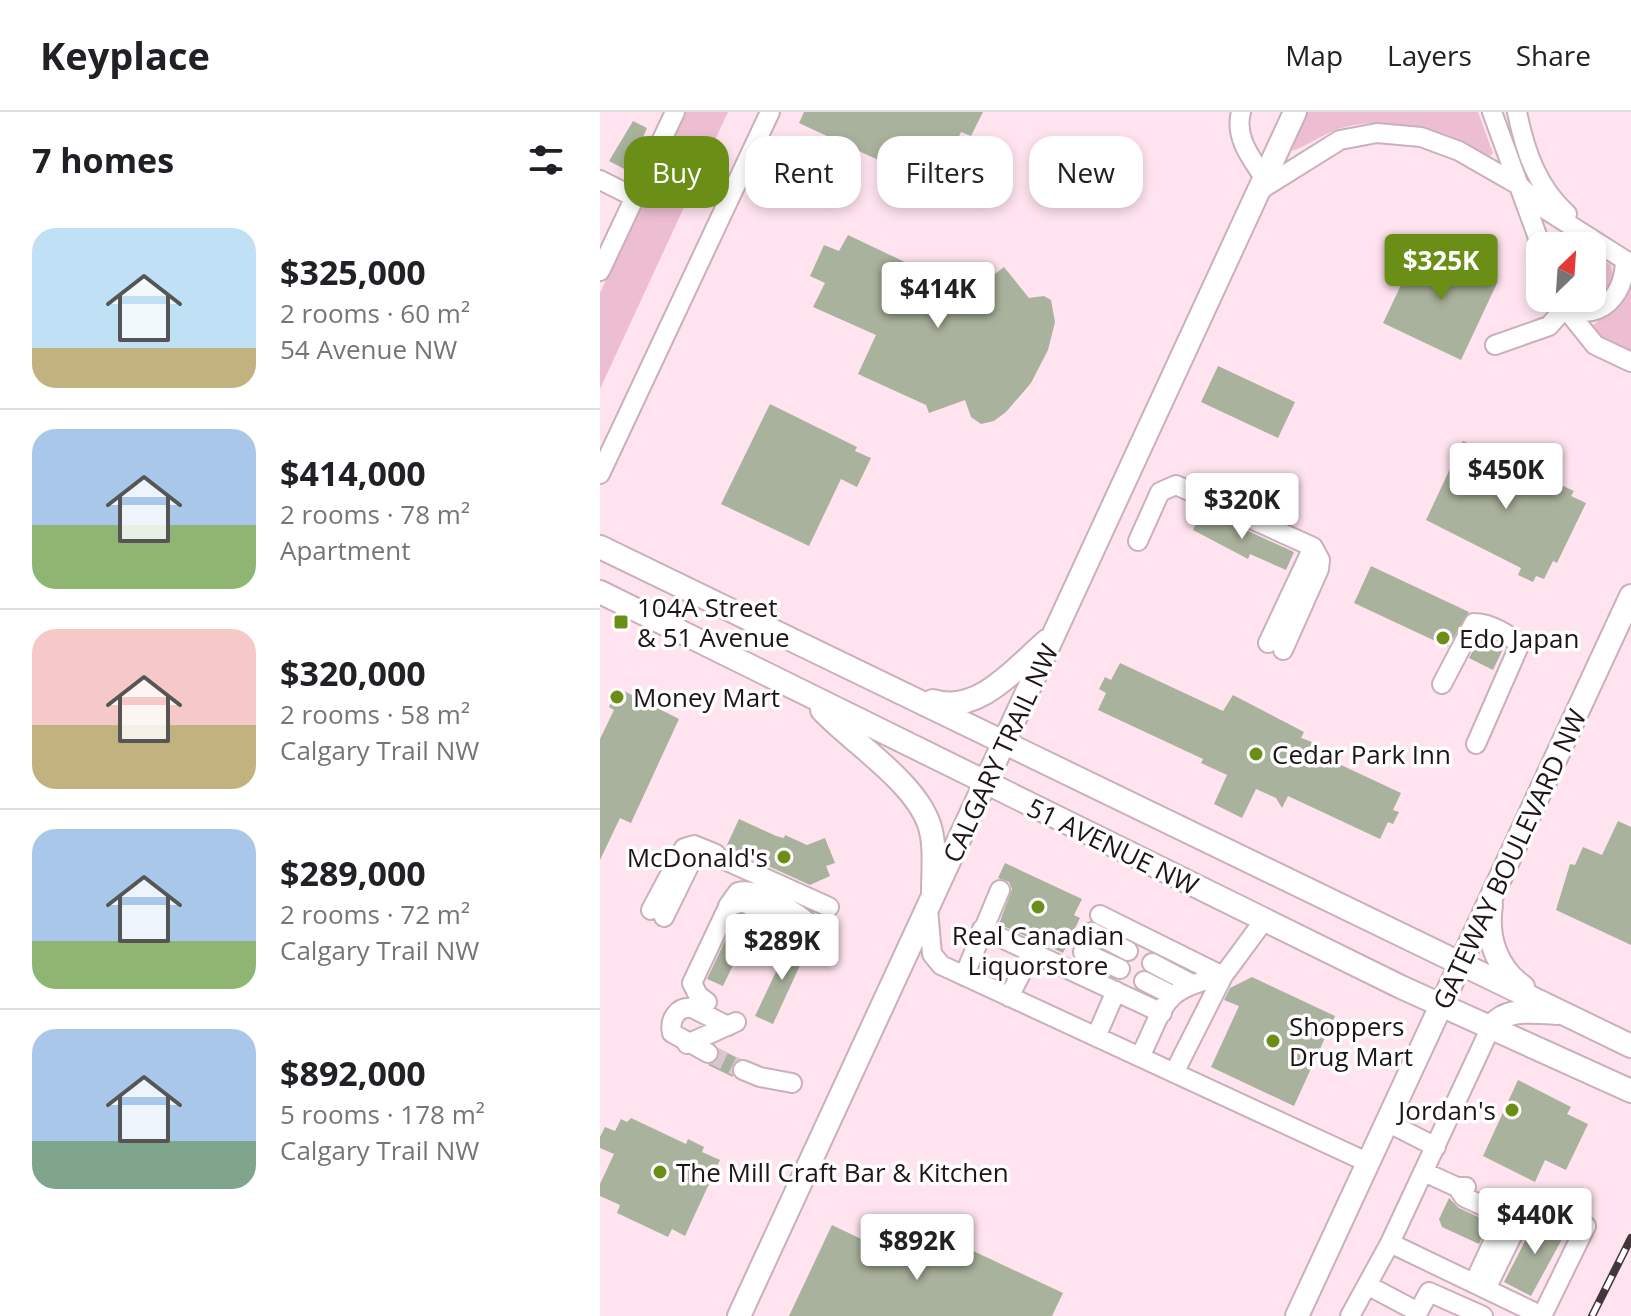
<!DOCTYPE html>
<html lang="en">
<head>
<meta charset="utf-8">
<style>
	body { margin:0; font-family:"Open Sans",sans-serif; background:#f6f6f6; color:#202124; height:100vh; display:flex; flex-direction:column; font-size:30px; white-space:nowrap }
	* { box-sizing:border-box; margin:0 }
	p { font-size:26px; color:#757577 }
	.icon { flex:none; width:44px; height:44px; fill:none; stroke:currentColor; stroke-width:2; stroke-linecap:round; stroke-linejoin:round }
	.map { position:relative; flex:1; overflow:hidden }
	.panel { display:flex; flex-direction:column; background:#fff; width:600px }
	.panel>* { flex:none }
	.hud { position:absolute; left:24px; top:24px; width:760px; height:72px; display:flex; gap:16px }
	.needle { width:52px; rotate:25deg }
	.buttons { position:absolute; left:926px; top:120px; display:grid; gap:16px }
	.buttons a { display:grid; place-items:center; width:80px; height:80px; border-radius:16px; background:#fff; box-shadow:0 4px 12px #0003; font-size:40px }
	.price { position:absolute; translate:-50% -68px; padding:0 18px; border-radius:8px; background:#fff; color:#222; font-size:26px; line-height:52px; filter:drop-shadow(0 2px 4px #0008) }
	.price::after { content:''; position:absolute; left:50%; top:48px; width:24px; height:18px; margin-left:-12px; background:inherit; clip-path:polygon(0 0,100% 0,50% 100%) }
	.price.active { background:#6b8e17; color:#fff }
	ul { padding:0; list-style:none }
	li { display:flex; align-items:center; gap:24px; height:200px; padding:0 32px }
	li+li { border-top:2px solid #e0e0e0 }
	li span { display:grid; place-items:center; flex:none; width:224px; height:160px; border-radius:24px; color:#555 }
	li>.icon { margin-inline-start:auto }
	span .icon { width:96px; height:96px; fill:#fffc; stroke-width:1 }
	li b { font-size:34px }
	h2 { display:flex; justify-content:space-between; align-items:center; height:96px; padding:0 32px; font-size:34px }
	.pill { padding:0 28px; border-radius:24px; background:#fff; box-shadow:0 4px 12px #0003; font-size:28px; line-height:72px }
	.pill.active { background:#6b8e17; color:#fff }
	header { display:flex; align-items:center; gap:48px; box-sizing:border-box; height:112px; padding:0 40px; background:#fff; border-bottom:2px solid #e0e0e0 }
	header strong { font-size:38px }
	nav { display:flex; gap:44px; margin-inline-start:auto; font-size:28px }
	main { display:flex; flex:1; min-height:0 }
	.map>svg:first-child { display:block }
	.green { fill:#edbed1 }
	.building { fill:#a9b29c }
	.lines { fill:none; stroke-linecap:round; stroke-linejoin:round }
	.minor-tunnel { stroke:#ddc5cf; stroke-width:18; stroke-dasharray:18 9; stroke-linecap:butt }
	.minor-casing { stroke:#c9b0ba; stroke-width:22 }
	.major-casing { stroke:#c9b0ba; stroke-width:26 }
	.minor { stroke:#fff; stroke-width:18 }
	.major { stroke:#fff; stroke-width:22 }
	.rail-casing { stroke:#43373c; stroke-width:8 }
	.rail { stroke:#fff; stroke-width:5; stroke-dasharray:15; stroke-linecap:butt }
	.poi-dot { fill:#6b8e17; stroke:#fff; stroke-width:3 }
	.labels { text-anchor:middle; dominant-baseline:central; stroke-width:7; stroke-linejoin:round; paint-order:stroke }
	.poi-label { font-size:26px; fill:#1e1519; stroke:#fff; text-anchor:start }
	.street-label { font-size:26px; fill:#1e1519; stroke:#fff }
</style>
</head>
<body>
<header>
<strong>Keyplace</strong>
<nav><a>Map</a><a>Layers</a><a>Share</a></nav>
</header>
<main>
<section class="panel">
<h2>7 homes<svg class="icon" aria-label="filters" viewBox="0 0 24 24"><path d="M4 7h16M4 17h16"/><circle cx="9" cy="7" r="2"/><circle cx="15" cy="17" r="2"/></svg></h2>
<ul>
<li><span style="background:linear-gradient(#bfe0f5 75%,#c2b280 0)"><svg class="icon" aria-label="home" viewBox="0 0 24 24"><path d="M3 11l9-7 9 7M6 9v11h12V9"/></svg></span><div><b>$325,000</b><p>2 rooms · 60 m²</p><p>54 Avenue NW</p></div></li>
<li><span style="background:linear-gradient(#a9c7e8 60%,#8fb573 0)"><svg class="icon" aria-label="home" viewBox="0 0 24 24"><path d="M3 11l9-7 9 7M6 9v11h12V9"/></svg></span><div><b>$414,000</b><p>2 rooms · 78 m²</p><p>Apartment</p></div></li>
<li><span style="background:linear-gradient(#f6c9c9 60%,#c2b280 0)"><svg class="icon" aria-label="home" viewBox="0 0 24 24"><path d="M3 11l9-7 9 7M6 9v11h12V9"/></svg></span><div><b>$320,000</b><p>2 rooms · 58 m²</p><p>Calgary Trail NW</p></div></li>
<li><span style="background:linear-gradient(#a9c7e8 70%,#8fb573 0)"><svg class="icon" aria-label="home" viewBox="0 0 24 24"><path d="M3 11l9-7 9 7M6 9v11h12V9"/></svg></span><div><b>$289,000</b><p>2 rooms · 72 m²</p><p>Calgary Trail NW</p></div></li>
<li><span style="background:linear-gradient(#a9c7e8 70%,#7fa58c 0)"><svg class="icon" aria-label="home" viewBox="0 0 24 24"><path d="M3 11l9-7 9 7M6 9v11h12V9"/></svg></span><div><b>$892,000</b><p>5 rooms · 178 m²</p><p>Calgary Trail NW</p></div></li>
</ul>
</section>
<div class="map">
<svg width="1031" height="1204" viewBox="0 0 1031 1204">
	<rect width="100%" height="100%" fill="#ffe4ef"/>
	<path class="green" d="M84,0H128L0,277V181Z
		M706,0H878L893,41L890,44C841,22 791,0 738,17C722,23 708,33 692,39Z
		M992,145L1010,152C1019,172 1004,183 989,193L967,186H992Z
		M1031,169V246L1005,235L990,216L1009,200Z"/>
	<path class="building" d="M204,0H383L371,24L361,20L336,75L199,11Z
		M33,9L47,16L28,59L9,49Z
		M248,123L370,181L374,174L378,175L404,155L429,186L444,184L451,188L455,210L448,238L431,271L406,300L394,309L381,312L371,305L365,288L329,301L326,293L258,262L276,223L213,195L225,171L210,164L224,133L239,139Z
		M820,133L898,169L861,248L783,211Z
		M618,254L695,290L678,326L601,290Z
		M170,292L257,335L255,339L271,346L257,375L241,367L209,434L121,392Z
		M863,329L974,379L971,384L986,391L957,451L953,449L944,467L936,464L933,470L918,463L921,456L826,408Z
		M602,398L694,440L686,458L650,442L648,447L593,418Z
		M771,454L869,500L848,535L754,491Z
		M881,524L904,535L893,558L869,546Z
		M520,551L623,599L633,583L704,620L701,626L712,630L709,638L801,681L793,698L799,700L793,712L788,710L780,727L688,684L682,696L676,686L656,677L642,706L614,692L627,663L601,651L603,647L498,598L506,581L499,577L505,565L511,568Z
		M18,576L79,607L31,711L20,706L0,748V627L14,598L9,595Z
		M139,707L176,724L184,726L185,723L207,733L225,726L235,751L226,754L230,764L210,773L126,735Z
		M1018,709L1031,715V833L956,798L970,752L975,753L983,735L1002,743Z
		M405,751L482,787L474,803L480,806L463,841L399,812L412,777L409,770L398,766Z
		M132,814L148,822L123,874L107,867Z
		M191,828L208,836L173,912L155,904Z
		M652,865L735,904L694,994L611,955L639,894L624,888L630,876Z
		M119,937L140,947L132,954L133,965L108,953L118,947Z
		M918,968L971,995L967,1002L988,1012L966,1058L945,1048L935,1070L883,1044Z
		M31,1006L86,1032L88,1027L104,1035L102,1040L120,1048L85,1124L72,1117L68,1125L17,1101L20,1093L0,1084V1072L14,1042L0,1036V1025L5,1015L15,1019L21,1007L27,1010Z
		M849,1086L859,1096L889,1110L879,1132L842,1115L839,1107Z
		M938,1104L967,1118L931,1184L904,1170Z
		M232,1113L305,1148L320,1114L463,1181L452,1204H189Z"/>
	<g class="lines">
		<path class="minor-tunnel" d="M108,941L143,958"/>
		<g class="minor-casing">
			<path id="minor" d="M641,0C634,26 652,47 665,67
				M892,0L941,134
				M917,0C925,39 937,75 967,102
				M0,68L34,85
				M660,78L740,28L777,21L821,25L859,39L920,74L940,94L1031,152
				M0,159L75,0
				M962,192L995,233L1031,250
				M895,233L949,214L964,197C1002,209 1024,184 1025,148
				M0,362L170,0
				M538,429L560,380L576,373L713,435L720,448L719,457L683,538
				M668,531L713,435
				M842,572L874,511C889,511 911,522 919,534L876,632
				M128,794L138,780C158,774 199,802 215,816
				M328,797L332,842L341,853L769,1051
				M51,798L84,736L94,733L116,742
				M500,803L623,864L574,961
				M64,805L91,750L109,741L229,795
				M382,817L562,901
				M492,820L528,839
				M483,840L520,857
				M552,851L590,871
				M364,864L400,778
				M544,869L570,882
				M409,885L432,840
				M107,890L98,883L92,871L128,795L142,790L185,809
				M496,925L516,879
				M87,932L136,910
				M108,941L72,921C69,908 77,894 92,896L128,914
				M540,945C567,890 560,878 623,864L665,807
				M143,958L160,965L192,971
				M787,1010L836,1035
				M824,1060L857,1075H866
				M857,1075L864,1085L905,1104L874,1171
				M790,1131L942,1204
				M767,1173L818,1200
				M886,1177L930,1087L986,1114L942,1204
				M750,1204L790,1131L890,917
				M816,1204L829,1180L883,1204"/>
		</g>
		<g class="major-casing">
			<path id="major" d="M0,435L1031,934
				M0,480L801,875L1031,979
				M333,589C379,603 416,555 448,528
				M222,598C253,631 314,669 329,712C336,732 333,759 333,780
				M891,793C886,825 896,856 923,875
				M890,917C904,894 934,900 958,901
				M139,1204L695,0
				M697,1204L1031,484"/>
		</g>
		<use href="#minor" class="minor"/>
		<use href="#major" class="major"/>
		<g class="rail-casing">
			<path id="rail" d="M992,1204L1031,1126"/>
		</g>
		<use href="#rail" class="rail"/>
	</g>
	<g class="poi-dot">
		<rect x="13" y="502" width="16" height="16" rx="4"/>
		<circle cx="843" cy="526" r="8"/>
		<circle cx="17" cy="585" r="8"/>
		<circle cx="656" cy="642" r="8"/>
		<circle cx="184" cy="745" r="8"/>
		<circle cx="438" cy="795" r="8"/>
		<circle cx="673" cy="929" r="8"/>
		<circle cx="912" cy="998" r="8"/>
		<circle cx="60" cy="1060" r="8"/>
	</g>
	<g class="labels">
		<g class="poi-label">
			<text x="37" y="495">104A Street<tspan x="37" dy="30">&amp; 51 Avenue</tspan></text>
			<text x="859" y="526">Edo Japan</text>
			<text x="33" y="585">Money Mart</text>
			<text x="672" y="642">Cedar Park Inn</text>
			<text x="168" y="745" text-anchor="end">McDonald's</text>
			<text x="438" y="823" text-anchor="middle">Real Canadian<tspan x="438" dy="30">Liquorstore</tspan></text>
			<text x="689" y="914">Shoppers<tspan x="689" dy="30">Drug Mart</tspan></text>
			<text x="896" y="998" text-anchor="end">Jordan's</text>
			<text x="76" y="1060">The Mill Craft Bar &amp; Kitchen</text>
		</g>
		<g class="street-label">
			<text transform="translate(400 641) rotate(-65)">CALGARY TRAIL NW</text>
			<text transform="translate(513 734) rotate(26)">51 AVENUE NW</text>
			<text transform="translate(909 747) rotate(-65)">GATEWAY BOULEVARD NW</text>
		</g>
	</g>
</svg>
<div class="buttons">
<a><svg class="needle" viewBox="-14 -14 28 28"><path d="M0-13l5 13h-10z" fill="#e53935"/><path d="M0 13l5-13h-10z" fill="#757577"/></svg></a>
</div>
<b class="price active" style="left:841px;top:190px">$325K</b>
<b class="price" style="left:338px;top:218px">$414K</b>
<b class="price" style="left:906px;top:399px">$450K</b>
<b class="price" style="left:642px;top:429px">$320K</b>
<b class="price" style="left:182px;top:870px">$289K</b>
<b class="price" style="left:935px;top:1144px">$440K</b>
<b class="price" style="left:317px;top:1170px">$892K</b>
<div class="hud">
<a class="pill active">Buy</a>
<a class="pill">Rent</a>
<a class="pill">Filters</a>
<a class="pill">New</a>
</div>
</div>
</main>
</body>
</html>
